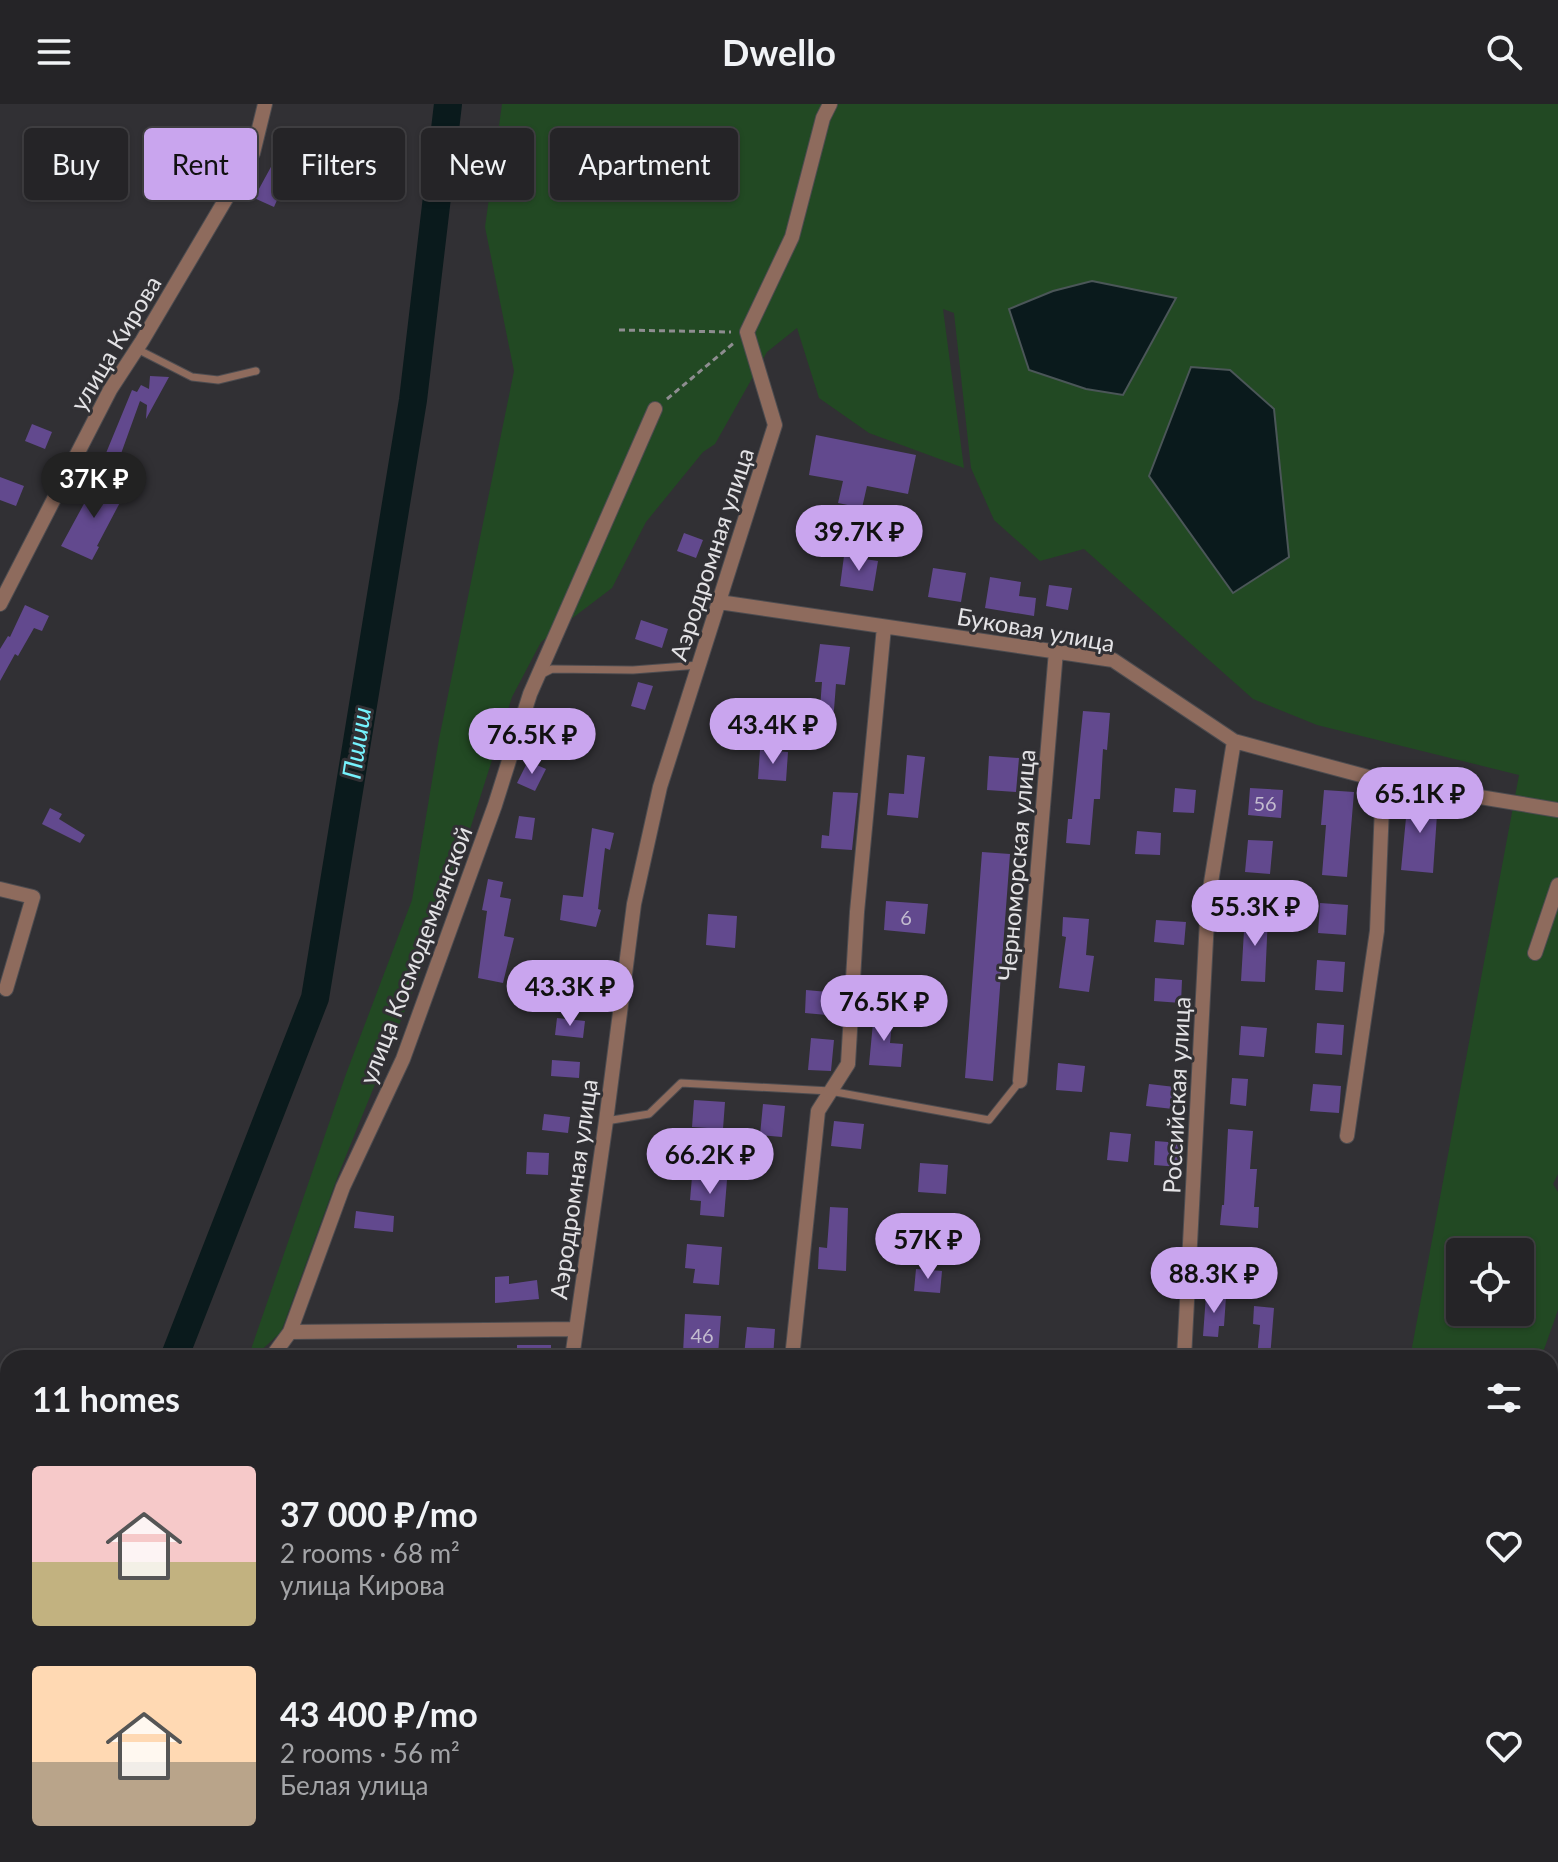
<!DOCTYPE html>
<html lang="en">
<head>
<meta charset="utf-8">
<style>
	body { margin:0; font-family:Lato,sans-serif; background:#313033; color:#f1f3f6; height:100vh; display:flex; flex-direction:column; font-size:30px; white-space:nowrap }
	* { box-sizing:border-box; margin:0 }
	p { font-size:26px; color:#a3a4a7 }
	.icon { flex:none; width:44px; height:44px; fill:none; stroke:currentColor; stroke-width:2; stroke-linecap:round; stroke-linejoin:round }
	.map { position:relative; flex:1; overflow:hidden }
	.sheet { position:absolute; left:0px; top:1246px; width:1558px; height:512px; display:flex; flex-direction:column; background:#252427; border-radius:24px 24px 0 0; box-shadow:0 2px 6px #0004,0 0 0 2px #424144 }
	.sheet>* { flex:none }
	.guide { position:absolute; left:24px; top:24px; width:800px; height:72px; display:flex; gap:16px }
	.buttons { position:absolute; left:1446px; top:1134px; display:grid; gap:16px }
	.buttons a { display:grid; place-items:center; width:88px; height:88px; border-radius:8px; background:#252427; box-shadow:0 2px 6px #0004,0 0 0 2px #424144; font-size:40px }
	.price { position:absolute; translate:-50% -68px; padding:0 18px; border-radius:28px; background:#c9a5ee; color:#111; font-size:26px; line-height:52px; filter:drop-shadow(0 2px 4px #0008) }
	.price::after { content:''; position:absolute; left:50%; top:48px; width:24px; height:18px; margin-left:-12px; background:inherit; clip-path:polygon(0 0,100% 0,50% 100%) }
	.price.current { background:#222; color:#fff }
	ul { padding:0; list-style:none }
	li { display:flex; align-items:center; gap:24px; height:200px; padding:0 32px }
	li span { display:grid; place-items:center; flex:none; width:224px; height:160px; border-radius:8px; color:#555 }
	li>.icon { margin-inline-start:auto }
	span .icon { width:96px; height:96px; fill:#fffc; stroke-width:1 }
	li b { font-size:34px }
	h2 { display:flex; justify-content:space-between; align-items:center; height:96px; padding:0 32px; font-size:34px }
	.tag { padding:0 28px; border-radius:8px; background:#252427; box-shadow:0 2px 6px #0004,0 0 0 2px #424144; font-size:28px; line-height:72px }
	.tag.current { background:#c9a5ee; color:#111 }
	header { display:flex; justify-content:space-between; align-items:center; height:104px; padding:0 32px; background:#252427; font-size:36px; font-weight:700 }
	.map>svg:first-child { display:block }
	.green { fill:#224923; fill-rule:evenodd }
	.water { fill:#0a1a1c; stroke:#4b5658; stroke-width:2 }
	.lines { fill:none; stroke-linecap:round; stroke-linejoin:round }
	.river { stroke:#0a1a1c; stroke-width:28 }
	.building { fill:#62498e }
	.service-casing { stroke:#4d4c50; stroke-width:9 }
	.minor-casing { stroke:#4d4c50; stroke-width:16 }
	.path { stroke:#8e8d90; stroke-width:3; stroke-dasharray:6 4; stroke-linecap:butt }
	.service { stroke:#8e6b5d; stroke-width:7 }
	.minor { stroke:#8e6b5d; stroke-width:14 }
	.labels { text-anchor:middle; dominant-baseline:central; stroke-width:6; stroke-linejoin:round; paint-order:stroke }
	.number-label { font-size:20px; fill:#c3bccf }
	.street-label { font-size:24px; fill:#e3e2e5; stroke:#313034 }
	.water-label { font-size:26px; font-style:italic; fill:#76f3fe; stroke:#313034 }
</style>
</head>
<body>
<header><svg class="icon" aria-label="menu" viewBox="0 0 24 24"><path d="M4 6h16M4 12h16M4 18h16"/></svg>Dwello<svg class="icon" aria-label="search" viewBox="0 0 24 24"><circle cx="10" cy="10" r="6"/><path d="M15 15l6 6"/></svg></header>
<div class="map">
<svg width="1558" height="1758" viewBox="0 0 1558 1758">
	<rect width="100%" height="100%" fill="#313034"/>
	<path class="green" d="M502,0H1558V1070L1553,1080L1558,1088V1206L1541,1254H1410L1519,671L1317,621L1253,595L1084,445L1040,457L994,416L971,364L954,209L943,205L964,364L869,329L819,294L797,224L767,248L715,340L703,348L646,418L612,484L541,538L512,593L459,760L423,862L339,1069L281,1228L253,1254H248L346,970L412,796L439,635L514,267L485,123ZM1460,1148H1520V1208H1460Z
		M1550,1605L1558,1607V1758H1361L1355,1750H1550Z"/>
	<path class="water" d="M1092,177L1176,194L1123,291L1086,285L1029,266L1009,205L1053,187Z
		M1191,263L1230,266L1274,305L1289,453L1233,489L1149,372Z"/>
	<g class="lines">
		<path class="river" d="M174,1254L315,894L413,296L448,0
			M0,1579L8,1565"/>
	</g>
	<path class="building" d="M179,54L209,65L203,79L174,68Z
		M272,61L289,69L274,103L254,94Z
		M150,272L169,273L146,315L147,301L140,297L118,358L104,354L132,286L137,288L141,281L149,285Z
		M32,320L52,328L45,345L25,337Z
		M816,331L916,351L908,390L867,382L862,404L838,399L843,377L809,371Z
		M0,373L24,382L16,402L0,396Z
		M101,375L126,387L97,442L99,443L92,456L61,442L86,396L90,398Z
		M684,429L703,436L696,454L677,447Z
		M844,452L878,457L873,487L840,482Z
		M933,464L966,469L961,498L928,493Z
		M990,473L1021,478L1019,492L1036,494L1034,512L985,504Z
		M1049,481L1072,484L1068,506L1046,502Z
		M25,501L49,512L42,527L34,524L18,552L15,550L0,577V545L8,532L10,533Z
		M641,516L668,525L662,544L635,535Z
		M820,540L850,543L845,581L836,580L832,631L818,630L822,578H815Z
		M638,578L653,582L645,606L631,602Z
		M1083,607L1110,609L1107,646L1103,645L1100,695H1094L1090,741L1066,739L1068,715H1072Z
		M760,646L788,648L786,677L758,675Z
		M907,651L925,653L918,714L887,711L889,689L904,690Z
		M989,652L1019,654L1016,688L987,686Z
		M528,657L546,665L535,687L517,679Z
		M1175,684L1196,686L1194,709L1173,708Z
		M1250,684L1283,686L1281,714L1248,711Z
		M1324,686L1354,688L1347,773L1322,771L1326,721H1321Z
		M833,688L858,689L852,746L821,744L822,731L829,732Z
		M1408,693L1438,696L1433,769L1401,766Z
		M50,704L62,710L59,715L85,731L80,739L42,720Z
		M519,712L535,714L532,736L515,734Z
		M592,724L614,729L610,746L605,744L598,805L601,806L596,823L560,816L563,791L583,793Z
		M1137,727L1161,729L1160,751L1135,750Z
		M1248,736L1273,737L1270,770L1245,768Z
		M982,748L1010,750L993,977L965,974Z
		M488,775L503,778L500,793L511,795L504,832L514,834L503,879L478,874L487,807L482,806Z
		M886,797L928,800L925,830L884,826Z
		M1320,799L1348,801L1346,831L1318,829Z
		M708,810L737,812L735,844L706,841Z
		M1245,810L1268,812L1265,878L1241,877Z
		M1063,813L1089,815L1086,851L1094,852L1089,888L1059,884L1066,833L1062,832Z
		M1156,816L1186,818L1184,841L1154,838Z
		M1317,856L1345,858L1343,888L1315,886Z
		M1155,874L1182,876L1181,899L1154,897Z
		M806,886L828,888L827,911L805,909Z
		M874,908L893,910L890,939L903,940L901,963L869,961Z
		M557,914L585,917L583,934L555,931Z
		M1317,919L1344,921L1342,951L1315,949Z
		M1241,922L1267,924L1264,953L1239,951Z
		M811,934L834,936L831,967L808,966Z
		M552,956L580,958L579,974L551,972Z
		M1058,959L1085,962L1082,988L1056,986Z
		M1232,974L1248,975L1246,1002L1230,1000Z
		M1149,980L1175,983L1173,1005L1146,1002Z
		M1313,980L1341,982L1339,1009L1310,1007Z
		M694,996L725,998L723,1025L692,1023Z
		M763,1000L785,1002L782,1033L760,1031Z
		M544,1010L570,1013L568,1029L542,1026Z
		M834,1017L864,1020L861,1045L831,1042Z
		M1228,1025L1253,1027L1250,1065H1257L1254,1103H1259L1258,1124L1220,1121L1222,1101H1224Z
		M1110,1028L1131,1030L1128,1058L1107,1056Z
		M1155,1037L1181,1039L1179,1063L1154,1061Z
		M527,1048L549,1049L548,1071L526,1070Z
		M920,1059L948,1061L946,1090L918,1088Z
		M692,1073L727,1076L724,1113L700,1111L701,1097L690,1096Z
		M830,1103L848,1104L846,1167L818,1165L819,1143L827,1144Z
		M356,1107L394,1112L393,1128L354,1124Z
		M687,1140L722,1143L719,1181L693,1179L695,1165L685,1164Z
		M1217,1154L1246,1156L1243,1184L1215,1181Z
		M916,1165L942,1167L940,1189L914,1187Z
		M509,1172V1180L537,1176L539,1195L495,1199V1173Z
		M1206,1191L1226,1193L1224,1222H1219L1218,1233L1203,1232Z
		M1254,1202L1274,1204L1270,1254H1257L1260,1221L1253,1220Z
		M685,1210L721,1212L718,1251L683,1249Z
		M747,1223L775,1225L773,1254L744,1252Z
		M517,1241H551V1254H517Z"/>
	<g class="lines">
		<g class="service-casing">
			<path id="service" d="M137,245L192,273L218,276L256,267
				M542,570L552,565L633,566L699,561
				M606,1017L649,1010L681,979L830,987L989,1016L1020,977
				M1276,1750L1283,1758"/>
		</g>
		<g class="minor-casing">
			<path id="minor" d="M719,498L1113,556L1234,637L1383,677L1558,706
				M0,500L110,286L142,237L253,49L265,0
				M0,785L33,793L6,885
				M1535,849L1558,781
				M1020,977L1056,547
				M1347,1032L1377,827L1383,677
				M290,1228L575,1225
				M271,1254L290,1228L343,1083L403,955L495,701L530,590L655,305
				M572,1254L606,1017L634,800L660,683L775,321L747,228L792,133L823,14L830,0
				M792,1254L818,1007L848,960L857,808L884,523
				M1184,1254L1208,797L1234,637
				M116,1750L117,1758
				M333,1750V1758
				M546,1750V1758
				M798,1758L799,1750
				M981,1758L982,1750
				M1146,1758V1750"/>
		</g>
		<path class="path" d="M619,226L731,228
			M667,295L735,238"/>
		<use href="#service" class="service"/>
		<use href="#minor" class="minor"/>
	</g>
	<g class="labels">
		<g class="number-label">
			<text x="1265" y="699">56</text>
			<text x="906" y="813">6</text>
			<text x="702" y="1231">46</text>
		</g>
		<g class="street-label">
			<text transform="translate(115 239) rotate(-59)">улица Кирова</text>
			<text transform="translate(711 450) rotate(-72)">Аэродромная улица</text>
			<text transform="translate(1036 525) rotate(10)">Буковая улица</text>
			<text transform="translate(1016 761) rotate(-85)">Черноморская улица</text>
			<text transform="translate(415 851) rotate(-69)">улица Космодемьянской</text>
			<text transform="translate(1176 991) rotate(-87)">Российская улица</text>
			<text transform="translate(573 1085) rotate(-82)">Аэродромная улица</text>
		</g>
		<g class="water-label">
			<text transform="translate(356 639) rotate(-81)">Пшиш</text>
		</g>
	</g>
</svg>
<div class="buttons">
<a><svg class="icon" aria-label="locate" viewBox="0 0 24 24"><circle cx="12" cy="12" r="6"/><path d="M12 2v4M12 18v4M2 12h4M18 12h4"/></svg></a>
</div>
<b class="price current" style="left:94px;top:416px">37K ₽</b>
<b class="price" style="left:859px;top:469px">39.7K ₽</b>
<b class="price" style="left:773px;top:662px">43.4K ₽</b>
<b class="price" style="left:532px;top:672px">76.5K ₽</b>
<b class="price" style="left:1420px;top:731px">65.1K ₽</b>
<b class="price" style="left:1255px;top:844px">55.3K ₽</b>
<b class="price" style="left:570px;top:924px">43.3K ₽</b>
<b class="price" style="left:884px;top:939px">76.5K ₽</b>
<b class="price" style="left:710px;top:1092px">66.2K ₽</b>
<b class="price" style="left:928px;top:1177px">57K ₽</b>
<b class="price" style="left:1214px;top:1211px">88.3K ₽</b>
<div class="guide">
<a class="tag">Buy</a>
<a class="tag current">Rent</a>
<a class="tag">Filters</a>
<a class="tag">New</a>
<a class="tag">Apartment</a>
</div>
<section class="sheet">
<h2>11 homes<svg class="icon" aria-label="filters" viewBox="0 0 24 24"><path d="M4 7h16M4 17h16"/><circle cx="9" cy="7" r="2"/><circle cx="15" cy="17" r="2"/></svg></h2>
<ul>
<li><span style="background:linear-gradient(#f6c9c9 60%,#c2b280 0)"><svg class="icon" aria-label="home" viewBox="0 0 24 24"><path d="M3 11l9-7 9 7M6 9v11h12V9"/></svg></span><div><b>37 000 ₽/mo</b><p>2 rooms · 68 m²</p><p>улица Кирова</p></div><svg class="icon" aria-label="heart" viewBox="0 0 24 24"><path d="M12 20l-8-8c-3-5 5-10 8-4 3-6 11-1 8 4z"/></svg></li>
<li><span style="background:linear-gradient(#ffd9b3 60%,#b9a48a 0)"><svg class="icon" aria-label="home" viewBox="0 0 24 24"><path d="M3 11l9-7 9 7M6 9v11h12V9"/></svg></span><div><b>43 400 ₽/mo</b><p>2 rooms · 56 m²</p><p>Белая улица</p></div><svg class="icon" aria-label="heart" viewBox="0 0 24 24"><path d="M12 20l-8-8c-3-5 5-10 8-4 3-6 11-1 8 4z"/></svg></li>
</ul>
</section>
</div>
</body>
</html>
